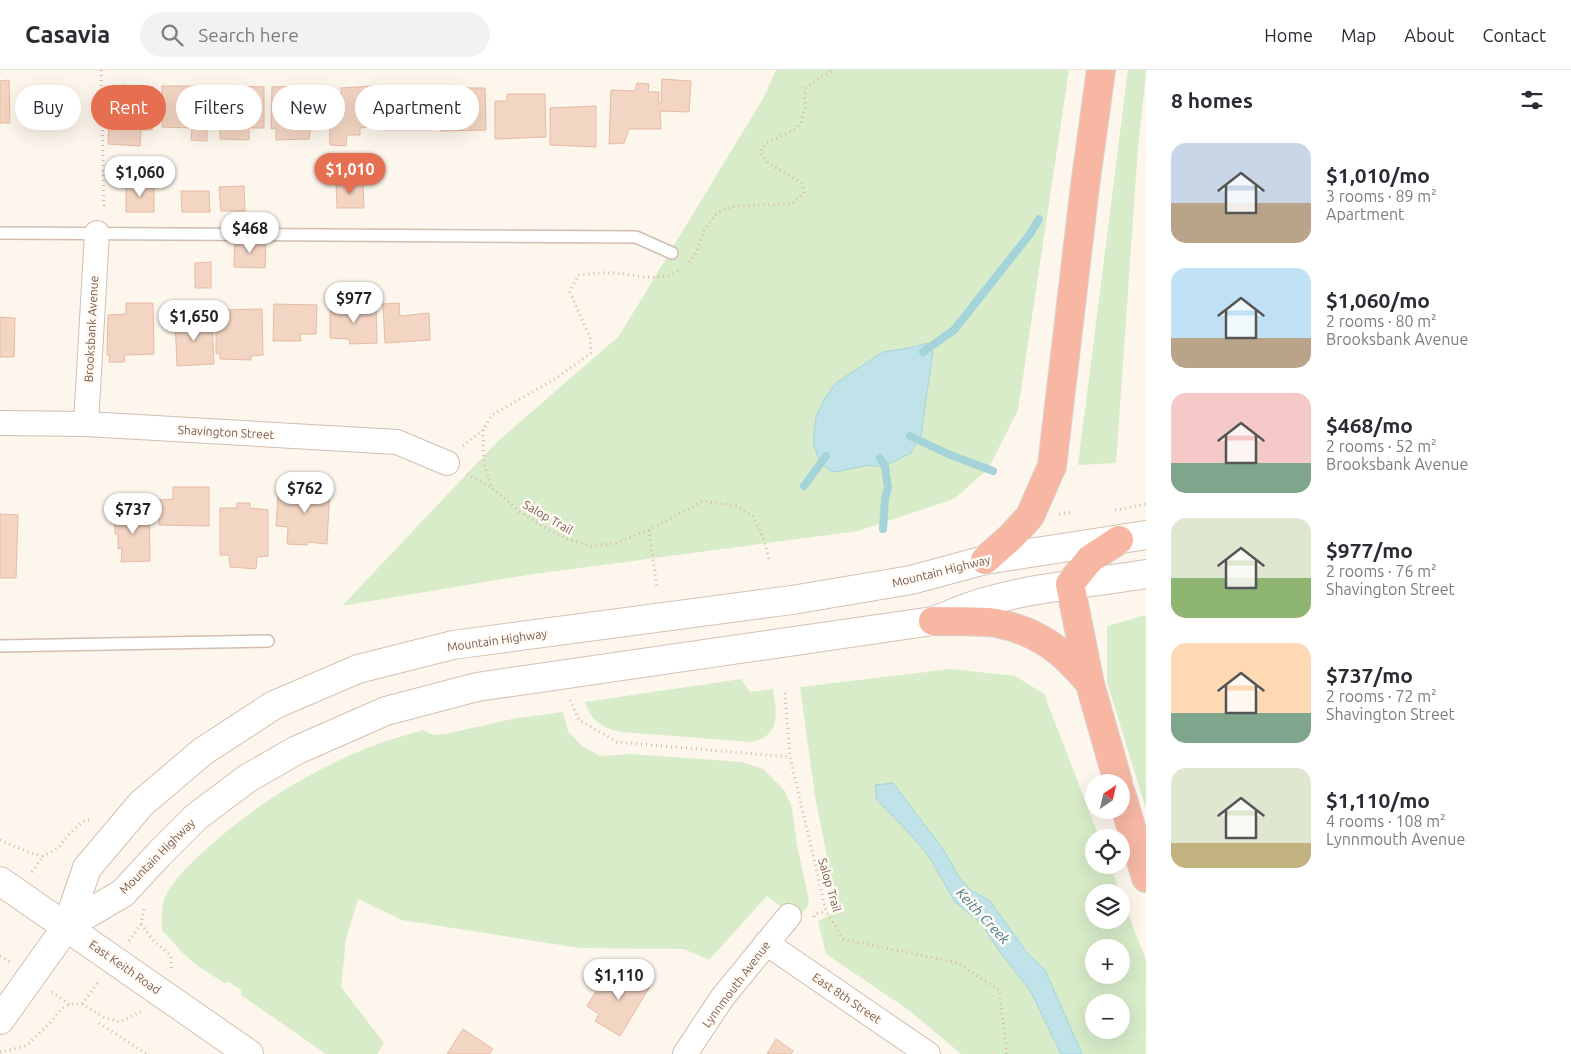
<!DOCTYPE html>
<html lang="en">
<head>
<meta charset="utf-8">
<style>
	body { margin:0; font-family:Ubuntu,sans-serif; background:#f2f2f3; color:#2b2b33; height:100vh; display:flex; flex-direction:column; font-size:19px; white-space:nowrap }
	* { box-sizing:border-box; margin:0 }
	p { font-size:16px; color:#7c7c81 }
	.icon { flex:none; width:28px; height:28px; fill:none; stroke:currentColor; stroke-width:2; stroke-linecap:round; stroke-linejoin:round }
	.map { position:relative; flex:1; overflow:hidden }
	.sheet { display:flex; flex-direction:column; background:#fff; width:425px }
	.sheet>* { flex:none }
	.hud { position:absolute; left:15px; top:15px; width:475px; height:45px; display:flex; gap:10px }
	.needle { width:32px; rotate:34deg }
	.tools { position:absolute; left:1085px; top:704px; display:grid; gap:10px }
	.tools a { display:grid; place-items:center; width:45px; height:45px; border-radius:50%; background:#fff; box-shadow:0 5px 20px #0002; font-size:25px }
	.price { position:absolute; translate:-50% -42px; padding:0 11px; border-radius:18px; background:#fff; color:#222; font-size:16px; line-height:32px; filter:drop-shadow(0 1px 2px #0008) }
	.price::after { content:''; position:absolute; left:50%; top:30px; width:15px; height:11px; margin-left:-8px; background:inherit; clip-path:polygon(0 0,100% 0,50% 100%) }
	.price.on { background:#e76f51; color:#fff }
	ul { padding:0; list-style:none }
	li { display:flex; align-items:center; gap:15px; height:125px; padding:0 25px }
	li span { display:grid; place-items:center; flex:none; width:140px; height:100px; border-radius:15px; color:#555 }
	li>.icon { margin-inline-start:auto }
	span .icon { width:60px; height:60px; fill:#fffc; stroke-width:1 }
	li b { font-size:21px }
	h2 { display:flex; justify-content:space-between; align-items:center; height:60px; padding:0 25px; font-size:21px }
	.chip { padding:0 18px; border-radius:22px; background:#fff; box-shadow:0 5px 20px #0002; font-size:18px; line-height:45px }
	.chip.on { background:#e76f51; color:#fff }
	header { display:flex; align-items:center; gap:30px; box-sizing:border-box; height:70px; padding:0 25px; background:#fff; border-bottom:1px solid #e1e1e2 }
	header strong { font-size:24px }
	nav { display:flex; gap:28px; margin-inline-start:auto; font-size:18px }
	.search { width:350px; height:45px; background:#f2f2f3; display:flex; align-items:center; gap:12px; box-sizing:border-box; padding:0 18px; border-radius:28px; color:#7c7c81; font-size:19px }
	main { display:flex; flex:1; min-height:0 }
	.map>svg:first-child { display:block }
	.green { fill:#d8ecc9; fill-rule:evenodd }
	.water { fill:#bfe3e8; stroke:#a5d3da }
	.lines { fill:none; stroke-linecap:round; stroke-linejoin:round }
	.stream { stroke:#a5d3da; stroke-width:8 }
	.building { fill:#f3d5c3; stroke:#e6bba3 }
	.lane-casing { stroke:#d1beb0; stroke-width:14 }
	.street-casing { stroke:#d1beb0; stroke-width:26 }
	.secondary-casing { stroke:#d6c0b0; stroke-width:30 }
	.highway-casing { stroke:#dad1cd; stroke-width:30 }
	.path { stroke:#d9b8a5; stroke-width:3; stroke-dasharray:1 4; stroke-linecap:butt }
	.lane { stroke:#fff; stroke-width:11 }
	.street { stroke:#fff; stroke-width:24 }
	.secondary { stroke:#fff; stroke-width:28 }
	.highway { stroke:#f7b7a3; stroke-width:28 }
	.labels { text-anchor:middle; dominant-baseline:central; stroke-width:5; stroke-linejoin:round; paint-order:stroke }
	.street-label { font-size:12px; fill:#7a5c4d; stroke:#fffaf3 }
	.water-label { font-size:14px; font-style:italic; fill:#437c86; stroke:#fffaf3 }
</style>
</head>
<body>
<header>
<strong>Casavia</strong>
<div class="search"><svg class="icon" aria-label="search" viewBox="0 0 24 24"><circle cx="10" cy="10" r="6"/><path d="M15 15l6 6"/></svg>Search here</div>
<nav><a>Home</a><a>Map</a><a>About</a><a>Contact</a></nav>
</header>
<main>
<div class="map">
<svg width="1146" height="984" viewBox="0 0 1146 984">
	<rect width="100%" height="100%" fill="#fdf6ec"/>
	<path class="green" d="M776,0H1069L1018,340L988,399L954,429L858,461L527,505L342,536L497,372L619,266L764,27Z
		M1128,0H1146V4L1138,78L1116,393L1078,395Z
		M1146,545V739L1107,612V556Z
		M951,599L1015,606L1044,624L1099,767L1094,768V795H1110L1120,822H1094V850H1121V825L1146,890V984H961L910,941L826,884L818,851L838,841L815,726L800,617ZM1094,878H1121V905H1094ZM1094,932H1121V960H1094Z
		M741,609L750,622L773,619C777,642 781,666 752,672L622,662C600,657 593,653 585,632Z
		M563,642L568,661L582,676L600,686L630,684L742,692L763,699L785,721L792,738L797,775L809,830L808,836L798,849L767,826L709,890L684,879L580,878L402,850L358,829L346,869L341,917L384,973L377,984H326L241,925V920L229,912L224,913C211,904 195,896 184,884C176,877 171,868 162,861C162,853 161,842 163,834C167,816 188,796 202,783C253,736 310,700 375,675C390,669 407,665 423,660L433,665L446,664L512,649Z"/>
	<path class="water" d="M927,273L933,281L921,365L911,383L882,397L869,395L835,402L829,400L820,392L814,376V364L816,347L825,328L836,313L883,282L910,278Z
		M893,713L943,779L959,807L969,819L990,831L1028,884L1045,900L1082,984H1061L1030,920L999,881L981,853L955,832L930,788L913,767L877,730L875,715Z"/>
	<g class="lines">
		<path class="stream" d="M923,282L954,260L1030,164L1039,149
			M910,366L948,384L993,401
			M880,388L885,396L888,418L885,428L883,459
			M804,416L826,386"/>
	</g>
	<path class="building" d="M662,9L691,11L689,42L660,41L661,59H629L624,73L609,74L611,20L635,21L637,13L649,14L648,22H659L658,33L661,32Z
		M9,10L10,53H0V11Z
		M122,15L154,17L152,60H141L140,76L108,74L110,23H122Z
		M162,16H198L199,24L210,23L211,57H207V71L191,70L192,58L162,57Z
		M229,16L264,17V58H249V70L220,69L219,23H229Z
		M310,16L309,22H321L322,58L310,60L309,69L276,70V58L271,59L272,17Z
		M375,16V56L360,58V65H347L346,76L330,75L329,24H341V18Z
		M415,17V28H429L431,60H384L383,18Z
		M456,18H485L486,60L440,61V27L457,28Z
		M507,24H545L546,67L495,69V31H507Z
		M596,36V77L550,75V38Z
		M336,112H363L364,138H337Z
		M126,115H154V142H126Z
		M244,116L245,141H221L219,117Z
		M181,121H209L210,142H182Z
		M235,169L266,170L265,198L234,197Z
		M211,192V218H195V193Z
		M126,233H153L154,284L125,285L124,292H109L110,285H107L108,245L126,244Z
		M399,233L400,246L429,243L430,270L385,273L383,234Z
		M274,234L317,235L316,264H300L301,271H273Z
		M339,234H355V238L376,237L377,273L350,274L349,269L330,268V239H339Z
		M262,239L263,285L251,286V290L220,289V283L216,284V254L224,253L223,240Z
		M0,247L15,248L14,287H0Z
		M175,249H212L214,294L177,296Z
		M289,413L330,419L327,474L308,472L307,475L287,474L288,457L276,456L278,425H288Z
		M173,417H209V456L159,455V430L173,429Z
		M237,433H250V438L268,440V486L257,487L256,499L230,497L229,485H220V438H237Z
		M115,441H149L150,491L121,492L122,478L118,479V464H115Z
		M0,444L18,445L16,508H0Z
		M625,897L652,913L620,966L595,951L599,944L587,936L602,912L612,918Z
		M463,959L493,979L489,984H447Z
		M776,969L793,981L791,984H767Z"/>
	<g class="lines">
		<g class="lane-casing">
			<path id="lane" d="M0,163L636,167L672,183
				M0,576L268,571"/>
		</g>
		<g class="street-casing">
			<path id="street" d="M0,353L86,354L397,372L447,393
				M86,354L97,163
				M766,873L928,984
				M685,984L722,928L789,846"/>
		</g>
		<g class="secondary-casing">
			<path id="secondary" d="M0,811L249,984
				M67,856L123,823L159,784L196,747L248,708L297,680L386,641L477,617L933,551C945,547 957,541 969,537C1026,517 1087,514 1146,504
				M0,950L67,856L87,798L141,734L202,682L274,635L358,599L453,575L792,530L911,510L985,490L1146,465"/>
		</g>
		<g class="highway-casing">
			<path id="highway" d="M985,490L1011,467L1030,446L1052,396L1085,116L1101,0
				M933,551C952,552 978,550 996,553C1038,561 1062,580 1089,612
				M1118,712L1090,614L1070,514L1090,489L1119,470
				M1121,723L1146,808"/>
		</g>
		<path class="path" d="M101,0L104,140
			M689,192L697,182L704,160L717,143L735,136L792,134L804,123L802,113L768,93L760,82L766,73L794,60L801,52L806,36L804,27L806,18L822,6L834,0
			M678,201C659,213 635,204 614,203C602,202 590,204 578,205L570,222L590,268L591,283L555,309L492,345L483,360L484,394L493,419L520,442L544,457L567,469L591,476L616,473L649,460L703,431L736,436L753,446L763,467L769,489
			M463,376L483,360
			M467,404L492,418
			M1115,440L1146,434
			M1059,444L1074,442
			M649,460L657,518
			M785,623L790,687L826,841L843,869L958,893L999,920L1006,975V984
			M570,630L579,650L617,672L790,687
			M0,770L31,783L43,786L58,778L70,763L85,750H92
			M32,802L43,786
			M814,847L815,844L826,841
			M141,854L153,870L171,886V899
			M129,871L141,854L144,839
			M0,886L10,892
			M52,922L69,934
			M82,934L100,910
			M99,953L147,984
			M0,982L26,976L52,951L60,940L69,934H82L105,948L120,952L142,941"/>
		<use href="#lane" class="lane"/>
		<use href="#street" class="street"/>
		<use href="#secondary" class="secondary"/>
		<use href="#highway" class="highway"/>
	</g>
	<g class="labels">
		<g class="street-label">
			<text transform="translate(91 259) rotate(-87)">Brooksbank Avenue</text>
			<text transform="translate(226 362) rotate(3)">Shavington Street</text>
			<text transform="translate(548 447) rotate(30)">Salop Trail</text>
			<text transform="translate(941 501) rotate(-14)">Mountain Highway</text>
			<text transform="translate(497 570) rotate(-8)">Mountain Highway</text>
			<text transform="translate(157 786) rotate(-45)">Mountain Highway</text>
			<text transform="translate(830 815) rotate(74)">Salop Trail</text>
			<text transform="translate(125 897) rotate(35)">East Keith Road</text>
			<text transform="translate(736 914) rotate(-53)">Lynnmouth Avenue</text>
			<text transform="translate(847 928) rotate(34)">East 8th Street</text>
		</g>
		<g class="water-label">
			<text transform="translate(983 846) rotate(47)">Keith Creek</text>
		</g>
	</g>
</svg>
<div class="tools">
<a><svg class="needle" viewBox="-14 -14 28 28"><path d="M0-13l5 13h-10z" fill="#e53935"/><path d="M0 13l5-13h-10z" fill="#7c7c81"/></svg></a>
<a><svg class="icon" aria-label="locate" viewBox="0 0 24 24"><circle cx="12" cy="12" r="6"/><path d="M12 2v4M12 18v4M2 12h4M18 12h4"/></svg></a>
<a><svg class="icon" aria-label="layers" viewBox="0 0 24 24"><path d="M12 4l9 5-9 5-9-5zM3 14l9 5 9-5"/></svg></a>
<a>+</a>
<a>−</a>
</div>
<b class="price on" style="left:350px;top:125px">$1,010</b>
<b class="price" style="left:140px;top:128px">$1,060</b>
<b class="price" style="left:250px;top:184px">$468</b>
<b class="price" style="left:354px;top:254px">$977</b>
<b class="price" style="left:194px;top:272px">$1,650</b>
<b class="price" style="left:305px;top:444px">$762</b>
<b class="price" style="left:133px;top:465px">$737</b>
<b class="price" style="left:619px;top:931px">$1,110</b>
<div class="hud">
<a class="chip">Buy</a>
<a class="chip on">Rent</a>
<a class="chip">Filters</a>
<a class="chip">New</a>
<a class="chip">Apartment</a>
</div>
</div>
<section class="sheet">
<h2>8 homes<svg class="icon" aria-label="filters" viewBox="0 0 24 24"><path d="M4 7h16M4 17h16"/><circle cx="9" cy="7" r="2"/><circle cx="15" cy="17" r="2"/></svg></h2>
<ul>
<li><span style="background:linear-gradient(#c9d6e8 60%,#b9a48a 0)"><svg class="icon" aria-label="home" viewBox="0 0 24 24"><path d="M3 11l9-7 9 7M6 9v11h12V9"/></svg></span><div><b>$1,010/mo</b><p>3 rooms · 89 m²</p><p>Apartment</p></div></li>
<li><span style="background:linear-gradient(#bfe0f5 70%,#b9a48a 0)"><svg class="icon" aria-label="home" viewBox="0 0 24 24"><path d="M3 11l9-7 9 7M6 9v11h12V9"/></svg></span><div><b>$1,060/mo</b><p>2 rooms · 80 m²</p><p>Brooksbank Avenue</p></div></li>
<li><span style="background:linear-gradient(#f6c9c9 70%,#7fa58c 0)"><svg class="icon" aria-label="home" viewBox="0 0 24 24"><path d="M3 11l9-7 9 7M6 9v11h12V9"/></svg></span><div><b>$468/mo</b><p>2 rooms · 52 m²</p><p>Brooksbank Avenue</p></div></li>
<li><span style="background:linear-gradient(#dfe7d0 60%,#8fb573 0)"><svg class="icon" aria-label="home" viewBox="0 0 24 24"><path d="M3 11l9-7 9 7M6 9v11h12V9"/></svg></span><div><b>$977/mo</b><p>2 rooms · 76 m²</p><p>Shavington Street</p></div></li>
<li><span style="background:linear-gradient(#ffd9b3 70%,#7fa58c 0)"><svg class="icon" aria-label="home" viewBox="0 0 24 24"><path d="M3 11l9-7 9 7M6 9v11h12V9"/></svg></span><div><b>$737/mo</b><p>2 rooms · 72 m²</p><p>Shavington Street</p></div></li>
<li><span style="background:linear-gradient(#dfe7d0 75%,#c2b280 0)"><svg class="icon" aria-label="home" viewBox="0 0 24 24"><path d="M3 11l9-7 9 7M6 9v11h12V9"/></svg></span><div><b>$1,110/mo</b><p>4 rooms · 108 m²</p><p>Lynnmouth Avenue</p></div></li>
</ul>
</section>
</main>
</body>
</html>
